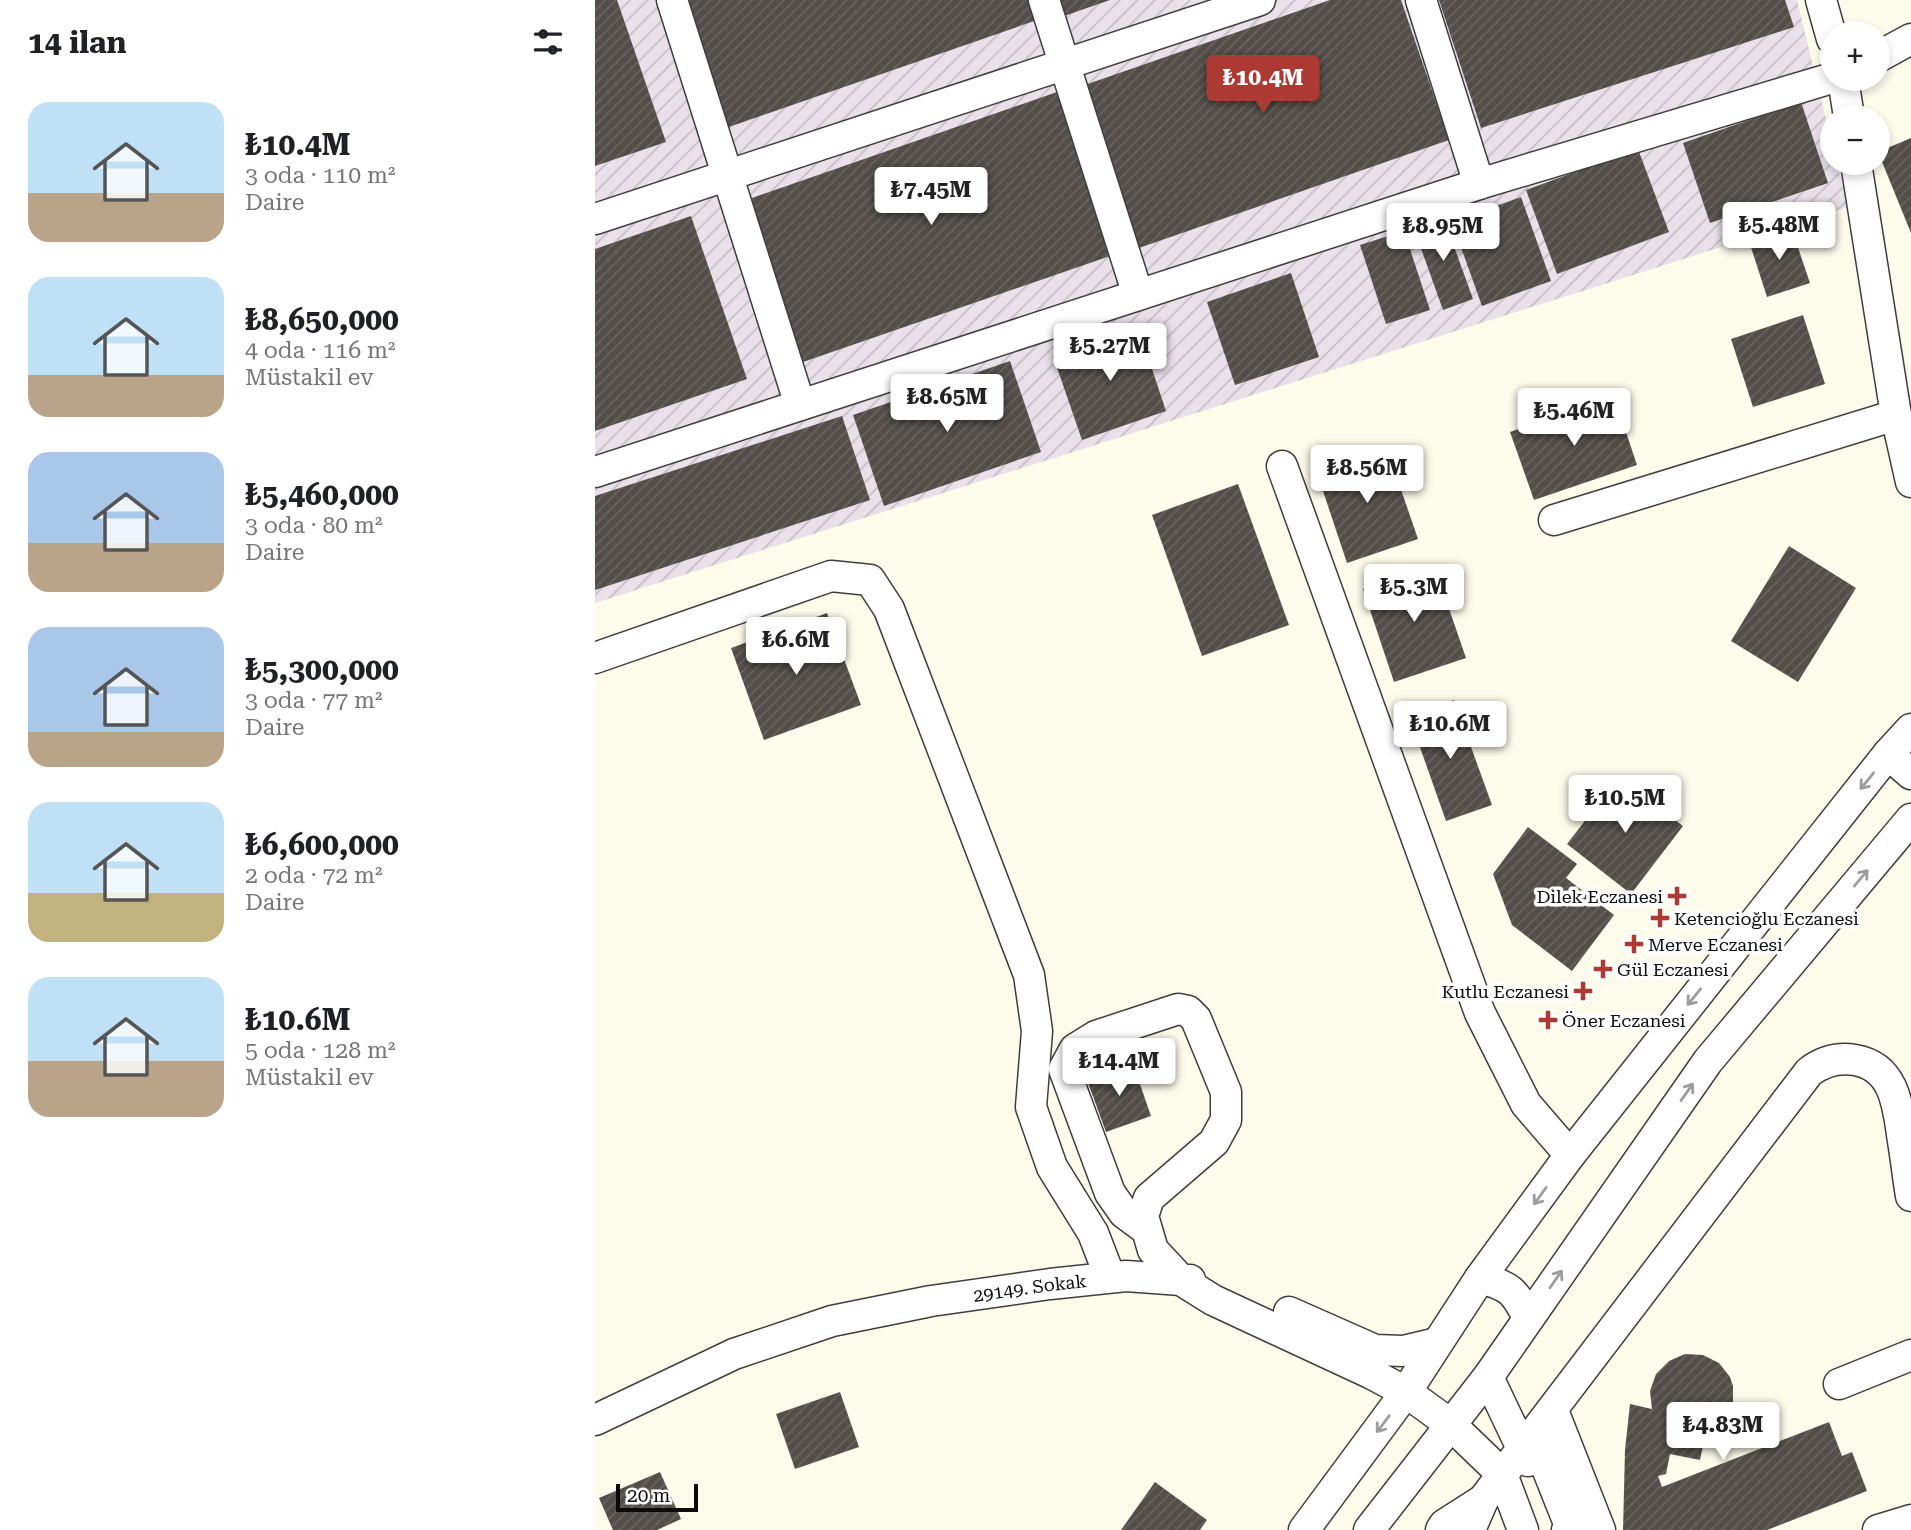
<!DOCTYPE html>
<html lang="tr">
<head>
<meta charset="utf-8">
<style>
	body { margin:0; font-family:"Roboto Serif",serif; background:#f6f6f6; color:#202124; height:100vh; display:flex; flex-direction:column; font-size:26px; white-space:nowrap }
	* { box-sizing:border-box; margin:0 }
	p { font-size:23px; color:#757577 }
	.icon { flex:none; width:38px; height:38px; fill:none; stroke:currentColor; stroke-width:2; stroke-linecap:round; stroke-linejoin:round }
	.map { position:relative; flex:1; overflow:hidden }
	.sheet { display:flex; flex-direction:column; background:#fff; width:595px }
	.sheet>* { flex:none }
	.tools { position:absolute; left:1225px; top:21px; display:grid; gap:14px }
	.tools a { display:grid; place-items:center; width:70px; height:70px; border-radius:50%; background:#fff; box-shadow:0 4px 10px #0003; font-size:35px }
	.scale { position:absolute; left:21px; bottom:18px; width:82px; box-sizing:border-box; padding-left:7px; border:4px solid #0b0b0b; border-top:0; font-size:19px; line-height:24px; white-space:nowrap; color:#0b0b0b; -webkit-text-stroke:5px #fff; paint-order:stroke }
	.price { position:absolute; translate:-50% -60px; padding:0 16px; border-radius:7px; background:#fff; color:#222; font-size:23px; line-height:46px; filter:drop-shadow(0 2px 4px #0008) }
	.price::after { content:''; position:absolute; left:50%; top:42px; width:21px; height:16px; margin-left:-10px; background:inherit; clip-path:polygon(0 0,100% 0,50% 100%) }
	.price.on { background:#ad3a32; color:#fff }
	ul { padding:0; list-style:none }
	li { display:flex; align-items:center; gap:21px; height:175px; padding:0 28px }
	li span { display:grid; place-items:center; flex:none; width:196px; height:140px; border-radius:21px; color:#555 }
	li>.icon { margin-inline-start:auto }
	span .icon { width:84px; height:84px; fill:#fffc; stroke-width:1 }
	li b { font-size:30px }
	h2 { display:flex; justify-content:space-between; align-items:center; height:84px; padding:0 28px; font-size:30px }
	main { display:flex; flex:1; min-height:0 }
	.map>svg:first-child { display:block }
	.industrial { fill:url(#industrial-furrows) }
	.building { fill:url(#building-hatch) }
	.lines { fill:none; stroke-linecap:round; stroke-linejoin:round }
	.minor-casing { stroke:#3e3e3e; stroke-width:33 }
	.minor { stroke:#fff; stroke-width:30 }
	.oneway { stroke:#9d9d9d }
	.poi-dot { fill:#ad3a32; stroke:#fff; stroke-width:2.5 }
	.labels { text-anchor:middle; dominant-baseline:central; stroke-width:7; stroke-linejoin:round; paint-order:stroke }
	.poi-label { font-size:18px; fill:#0b0b0b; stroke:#fff; text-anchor:start }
	.street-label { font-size:18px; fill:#0b0b0b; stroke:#fff }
</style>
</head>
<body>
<main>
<section class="sheet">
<h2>14 ilan<svg class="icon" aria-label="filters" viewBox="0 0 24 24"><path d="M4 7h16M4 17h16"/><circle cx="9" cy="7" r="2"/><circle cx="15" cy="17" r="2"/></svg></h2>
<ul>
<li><span style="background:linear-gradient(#bfe0f5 65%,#b9a48a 0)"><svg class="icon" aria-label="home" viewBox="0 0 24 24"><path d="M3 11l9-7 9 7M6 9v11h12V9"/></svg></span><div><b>₺10.4M</b><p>3 oda · 110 m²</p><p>Daire</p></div></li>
<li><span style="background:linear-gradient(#bfe0f5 70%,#b9a48a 0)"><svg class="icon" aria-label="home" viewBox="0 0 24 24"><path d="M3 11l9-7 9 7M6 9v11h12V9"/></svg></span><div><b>₺8,650,000</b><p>4 oda · 116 m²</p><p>Müstakil ev</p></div></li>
<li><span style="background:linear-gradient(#a9c7e8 65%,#b9a48a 0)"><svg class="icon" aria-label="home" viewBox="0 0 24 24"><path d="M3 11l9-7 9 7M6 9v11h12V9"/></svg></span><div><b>₺5,460,000</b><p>3 oda · 80 m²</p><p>Daire</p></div></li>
<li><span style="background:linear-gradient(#a9c7e8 75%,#b9a48a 0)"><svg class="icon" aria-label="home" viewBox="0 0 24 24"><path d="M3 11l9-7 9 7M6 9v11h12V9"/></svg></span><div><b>₺5,300,000</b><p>3 oda · 77 m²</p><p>Daire</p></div></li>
<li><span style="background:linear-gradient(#bfe0f5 65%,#c2b280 0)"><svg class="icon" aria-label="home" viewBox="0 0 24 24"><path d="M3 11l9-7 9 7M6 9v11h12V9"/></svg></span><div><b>₺6,600,000</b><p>2 oda · 72 m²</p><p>Daire</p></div></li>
<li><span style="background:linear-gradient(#bfe0f5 60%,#b9a48a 0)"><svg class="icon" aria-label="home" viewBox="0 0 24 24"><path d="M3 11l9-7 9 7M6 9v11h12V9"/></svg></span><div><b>₺10.6M</b><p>5 oda · 128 m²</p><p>Müstakil ev</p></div></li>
</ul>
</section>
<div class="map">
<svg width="1316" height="1530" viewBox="0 0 1316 1530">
	<defs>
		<pattern id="industrial-furrows" width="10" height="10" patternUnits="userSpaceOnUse" patternTransform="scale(1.75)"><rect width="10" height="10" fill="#e9e0e9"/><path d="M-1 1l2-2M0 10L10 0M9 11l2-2" fill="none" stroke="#c6bfc6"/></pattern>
		<pattern id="building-hatch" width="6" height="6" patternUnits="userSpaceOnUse" patternTransform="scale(1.75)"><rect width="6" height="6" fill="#534e49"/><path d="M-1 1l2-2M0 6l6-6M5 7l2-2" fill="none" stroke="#67635f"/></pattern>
	</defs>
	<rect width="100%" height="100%" fill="#fdfceb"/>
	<path class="industrial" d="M0,0H1202L1237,144V163H1242L1253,207L0,603Z"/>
	<path class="building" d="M0,0H22L71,142L0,166Z
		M87,0H438L445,19L131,128Z
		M463,0H515L469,16Z
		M735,0H806L854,140L541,249L484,87Z
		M844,0H1190L1199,27L886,128Z
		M465,91L521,254L208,362L151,200Z
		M1206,102L1233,183L1115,223L1088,143Z
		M1316,138V233L1283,152Z
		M1043,149L1074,232L962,274L931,190Z
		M926,197L956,281L887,306L857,222Z
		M96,216L152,379L0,431V249Z
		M848,216L878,299L848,310L818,226Z
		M1196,227L1215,283L1172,297L1154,241Z
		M809,231L835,310L791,324L765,245Z
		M696,273L724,357L640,385L612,302Z
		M1208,315L1230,384L1158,407L1136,339Z
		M543,327L571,411L487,440L458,356Z
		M415,361L446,452L289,506L258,415Z
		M1019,396L1042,465L939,500L915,432Z
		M247,416L275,500L0,590V496Z
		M791,446L823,539L752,563L721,470Z
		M643,484L694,625L607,656L557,515Z
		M1194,546L1261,588L1203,682L1136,641Z
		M839,565L871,658L799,682L768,589Z
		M232,613L266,705L169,740L136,648Z
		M859,700L897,805L851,821L814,716Z
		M1024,777L1088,826L1036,894L972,844Z
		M933,827L982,864L971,878L1019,915L977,971L917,925L898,874Z
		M538,1064L556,1116L511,1132L492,1080Z
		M1090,1354L1108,1355L1124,1363L1135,1377L1138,1386V1404L1132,1420L1125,1427L1110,1436L1105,1460L1075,1454L1071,1474L1063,1476L1067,1487L1234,1422L1247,1456L1257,1452L1272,1491L1172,1530H1028L1030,1450L1035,1404L1057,1409L1055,1391L1061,1374L1074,1361Z
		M245,1392L264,1447L200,1469L181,1414Z
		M65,1472L86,1519L62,1530H18L4,1498Z
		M560,1482L612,1520L605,1530H526Z"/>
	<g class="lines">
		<g class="minor-casing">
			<g id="minor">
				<path d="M77,0L205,405"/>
				<path d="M449,0L543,295"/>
				<path d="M826,0L884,184"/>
				<path d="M1226,0L1237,39"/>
				<path d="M1283,57L1316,39"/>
				<path d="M1248,79L1254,117"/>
				<path d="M1261,163L1301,415L1316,482"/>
				<path d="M0,219L665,0"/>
				<path d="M687,466L885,1013L931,1104L975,1155"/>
				<path d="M0,472L884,184L1237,78"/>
				<path d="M959,520L1301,415"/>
				<path d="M0,658L236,576L275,580L294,609L434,975L442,1031L436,1107L457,1167L498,1233L515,1277"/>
				<path d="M1293,754L1316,774"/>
				<path d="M552,1230L529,1213L515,1193L469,1069L480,1049L501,1036L583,1009L593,1011L601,1019L631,1092V1120L619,1142L554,1198L548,1216L558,1250L586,1280H595"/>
				<path d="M885,1278C915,1286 920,1291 933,1318"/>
				<path d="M694,1312L780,1350L808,1351L842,1343"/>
				<path d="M893,1377L933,1461"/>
				<path d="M1244,1384L1316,1355"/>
				<path id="s1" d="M0,1420L139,1354L237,1321L336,1301L455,1284L531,1276L586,1280L618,1300L775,1373L811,1392L855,1424L907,1474L928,1530"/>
				<path d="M709,1530L811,1392L885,1278L975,1155L1293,754L1316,729"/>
				<path d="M774,1530L893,1377L1113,1061L1316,819"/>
				<path d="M846,1530L849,1525L888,1500"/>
				<path d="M875,1530L888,1500L1214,1072C1227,1062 1242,1057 1260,1060C1301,1067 1303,1108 1308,1141C1311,1159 1313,1178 1316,1196"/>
				<path d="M972,1530L975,1526L940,1438L959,1413L1005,1530"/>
				<path d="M1283,1530L1316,1520"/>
			</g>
		</g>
		<use href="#minor" class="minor"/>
	</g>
	<defs><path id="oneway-shaft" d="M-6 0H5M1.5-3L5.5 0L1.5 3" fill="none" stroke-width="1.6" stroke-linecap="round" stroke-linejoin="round" transform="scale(1.75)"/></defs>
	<g class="oneway">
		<use href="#oneway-shaft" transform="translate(1272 781) rotate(129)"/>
		<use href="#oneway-shaft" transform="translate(1266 878) rotate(-50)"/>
		<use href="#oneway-shaft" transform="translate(1099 997) rotate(129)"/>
		<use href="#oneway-shaft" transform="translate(1092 1092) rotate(-55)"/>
		<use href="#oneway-shaft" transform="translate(945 1196) rotate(126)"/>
		<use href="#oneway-shaft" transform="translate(961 1279) rotate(-55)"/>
		<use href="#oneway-shaft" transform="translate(788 1424) rotate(127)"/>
	</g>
	<g class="poi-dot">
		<path d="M1078.5 885.5h7v7h7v7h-7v7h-7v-7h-7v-7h7z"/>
		<path d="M1061.5 907.5h7v7h7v7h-7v7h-7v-7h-7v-7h7z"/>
		<path d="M1035.5 933.5h7v7h7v7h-7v7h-7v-7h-7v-7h7z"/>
		<path d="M1004.5 958.5h7v7h7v7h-7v7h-7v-7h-7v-7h7z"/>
		<path d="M984.5 980.5h7v7h7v7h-7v7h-7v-7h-7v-7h7z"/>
		<path d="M949.5 1009.5h7v7h7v7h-7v7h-7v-7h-7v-7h7z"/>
	</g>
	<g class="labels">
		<g class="poi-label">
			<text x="1068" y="896" text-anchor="end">Dilek Eczanesi</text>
			<text x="1079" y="918">Ketencioğlu Eczanesi</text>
			<text x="1053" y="944">Merve Eczanesi</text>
			<text x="1022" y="969">Gül Eczanesi</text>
			<text x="974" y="991" text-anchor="end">Kutlu Eczanesi</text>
			<text x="967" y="1020">Öner Eczanesi</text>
		</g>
		<g class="street-label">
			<text stroke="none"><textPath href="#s1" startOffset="458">29149. Sokak</textPath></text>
		</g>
	</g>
</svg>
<div class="tools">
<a>+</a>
<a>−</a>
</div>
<div class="scale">20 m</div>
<b class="price on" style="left:668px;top:115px">₺10.4M</b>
<b class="price" style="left:336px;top:227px">₺7.45M</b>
<b class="price" style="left:1184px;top:262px">₺5.48M</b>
<b class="price" style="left:848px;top:263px">₺8.95M</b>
<b class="price" style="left:515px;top:383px">₺5.27M</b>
<b class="price" style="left:352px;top:434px">₺8.65M</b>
<b class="price" style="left:979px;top:448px">₺5.46M</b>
<b class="price" style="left:772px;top:505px">₺8.56M</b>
<b class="price" style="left:819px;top:624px">₺5.3M</b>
<b class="price" style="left:201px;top:677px">₺6.6M</b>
<b class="price" style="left:855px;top:761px">₺10.6M</b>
<b class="price" style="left:1030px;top:835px">₺10.5M</b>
<b class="price" style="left:524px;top:1098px">₺14.4M</b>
<b class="price" style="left:1128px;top:1462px">₺4.83M</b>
</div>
</main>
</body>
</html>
